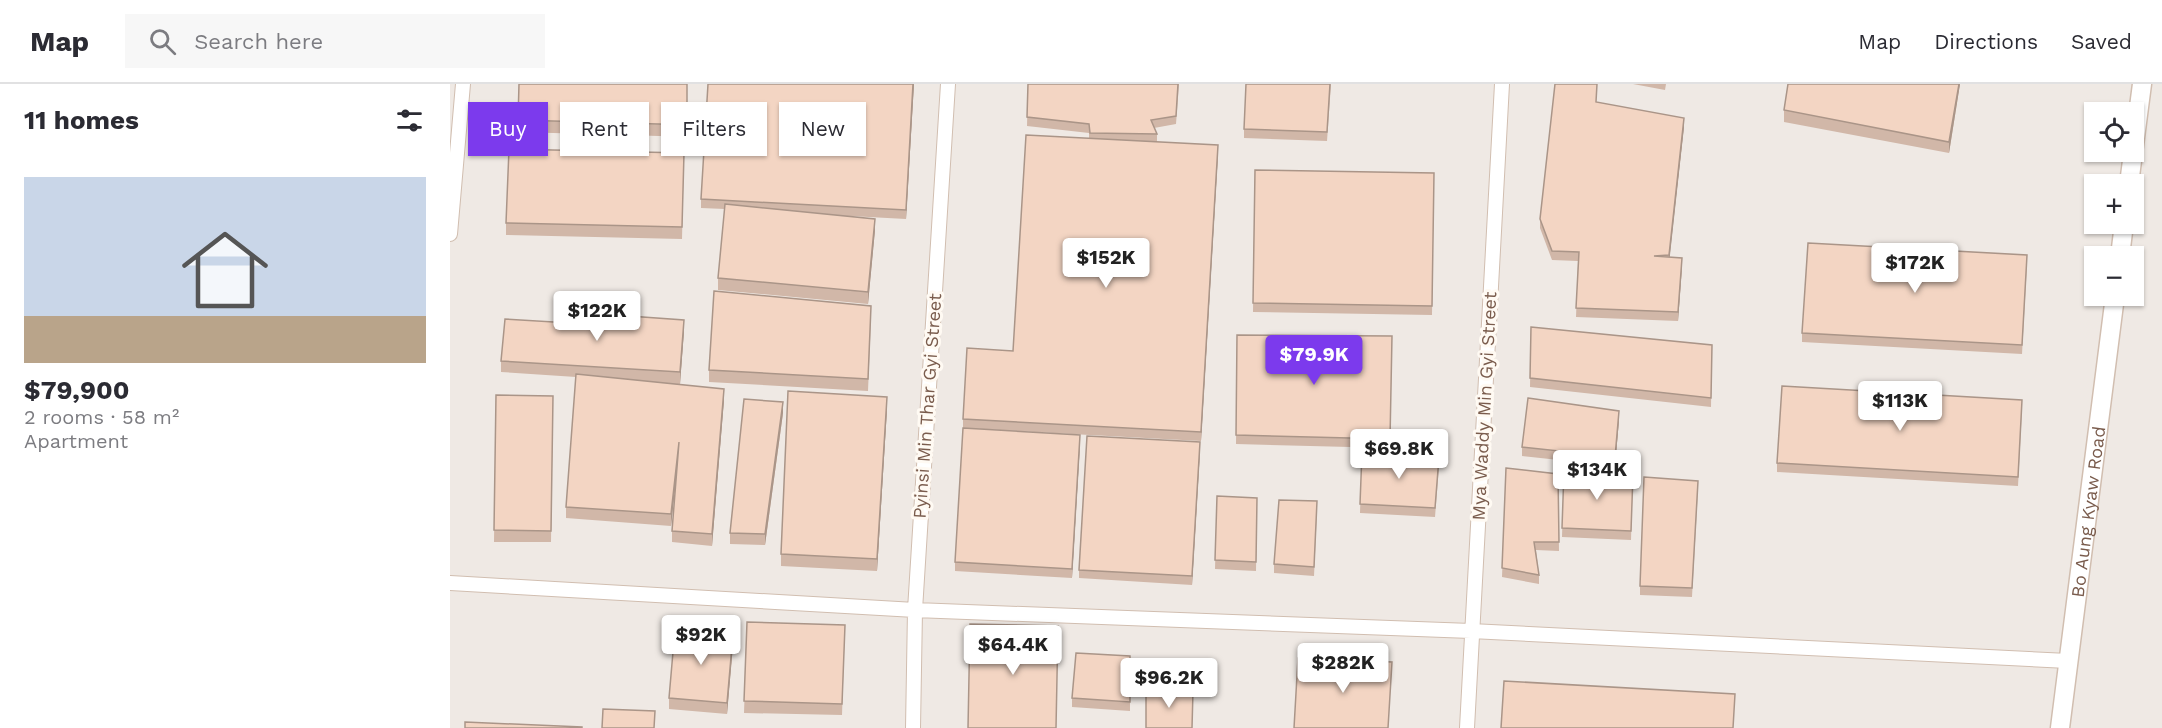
<!DOCTYPE html>
<html lang="en">
<head>
<meta charset="utf-8">
<style>
	body { margin:0; font-family:"Work Sans",sans-serif; background:#f7f7f7; color:#2b2b33; height:100vh; display:flex; flex-direction:column; font-size:22px; white-space:nowrap }
	* { box-sizing:border-box; margin:0 }
	p { font-size:20px; color:#7c7c81 }
	.icon { flex:none; width:33px; height:33px; fill:none; stroke:currentColor; stroke-width:2; stroke-linecap:round; stroke-linejoin:round }
	.map { position:relative; flex:1; overflow:hidden }
	.drawer { display:flex; flex-direction:column; background:#fff; width:450px }
	.drawer>* { flex:none }
	.top-card { position:absolute; left:18px; top:18px; width:570px; height:54px; display:flex; gap:12px }
	.fabs { position:absolute; left:1634px; top:18px; display:grid; gap:12px }
	.fabs a { display:grid; place-items:center; width:60px; height:60px; border-radius:0px; background:#fff; box-shadow:0 2px 4px #0004; font-size:30px }
	.price { position:absolute; translate:-50% -51px; padding:0 14px; border-radius:6px; background:#fff; color:#222; font-size:20px; line-height:39px; filter:drop-shadow(0 2px 3px #0008) }
	.price::after { content:''; position:absolute; left:50%; top:36px; width:18px; height:14px; margin-left:-9px; background:inherit; clip-path:polygon(0 0,100% 0,50% 100%) }
	.price.current { background:#7c3aed; color:#fff }
	ul { padding:0; list-style:none }
	li { display:grid; align-content:center; gap:12px; height:318px; padding:0 24px }
	li+li { border-top:2px solid #e1e1e2 }
	li span { display:grid; place-items:center; height:186px; border-radius:0px; color:#555 }
	li>.icon { margin-inline-start:auto }
	span .icon { width:108px; height:108px; fill:#fffc; stroke-width:1 }
	li b { font-size:26px }
	h2 { display:flex; justify-content:space-between; align-items:center; height:72px; padding:0 24px; font-size:26px }
	.tag { padding:0 21px; border-radius:0px; background:#fff; box-shadow:0 2px 4px #0004; font-size:21px; line-height:54px }
	.tag.current { background:#7c3aed; color:#fff }
	header { display:flex; align-items:center; gap:36px; box-sizing:border-box; height:84px; padding:0 30px; background:#fff; border-bottom:2px solid #e1e1e2 }
	header strong { font-size:28px }
	nav { display:flex; gap:33px; margin-inline-start:auto; font-size:21px }
	.search { width:420px; height:54px; background:#f7f7f7; display:flex; align-items:center; gap:15px; box-sizing:border-box; padding:0 21px; border-radius:0px; color:#7c7c81; font-size:22px }
	main { display:flex; flex:1; min-height:0 }
	.map>svg:first-child { display:block }
	.industrial { fill:#efe9e4; fill-rule:evenodd }
	.lines { fill:none; stroke-linecap:round; stroke-linejoin:round }
	.minor-casing { stroke:#d1beb0; stroke-width:16 }
	.tertiary-casing { stroke:#d1beb0; stroke-width:21 }
	.minor { stroke:#fff; stroke-width:14 }
	.tertiary { stroke:#fff; stroke-width:18 }
	.wall { fill:#d1b7a8 }
	.shaded-wall { fill:#aa9588 }
	.building { fill:#f3d5c3; stroke:#aa9588; stroke-width:1.5 }
	.labels { text-anchor:middle; dominant-baseline:central; stroke-width:6; stroke-linejoin:round; paint-order:stroke }
	.street-label { font-size:18px; fill:#7a5c4d; stroke:#fffaf3 }
</style>
</head>
<body>
<header>
<strong>Map</strong>
<div class="search"><svg class="icon" aria-label="search" viewBox="0 0 24 24"><circle cx="10" cy="10" r="6"/><path d="M15 15l6 6"/></svg>Search here</div>
<nav><a>Map</a><a>Directions</a><a>Saved</a></nav>
</header>
<main>
<section class="drawer">
<h2>11 homes<svg class="icon" aria-label="filters" viewBox="0 0 24 24"><path d="M4 7h16M4 17h16"/><circle cx="9" cy="7" r="2"/><circle cx="15" cy="17" r="2"/></svg></h2>
<ul>
<li><span style="background:linear-gradient(#c9d6e8 75%,#b9a48a 0)"><svg class="icon" aria-label="home" viewBox="0 0 24 24"><path d="M3 11l9-7 9 7M6 9v11h12V9"/></svg></span><div><b>$79,900</b><p>2 rooms · 58 m²</p><p>Apartment</p></div></li>
</ul>
</section>
<div class="map">
<svg width="1712" height="644" viewBox="0 0 1712 644">
	<rect width="100%" height="100%" fill="#fdf6ec"/>
	<path class="industrial" d="M0,0H1712V644H0ZM1644,28H1683V68H1644ZM1644,100H1683V140H1644ZM1644,172H1683V212H1644Z"/>
	<g class="lines">
		<g class="minor-casing">
			<path id="minor" d="M0,150L13,0
				M0,499L465,526L1021,547L1618,577
				M463,644L465,526L498,0
				M1017,644L1052,0"/>
		</g>
		<g class="tertiary-casing">
			<g id="tertiary">
				<path d="M1679,100L1692,0"/>
				<path d="M1670,172L1674,140"/>
				<path id="s1" d="M1610,644L1665,212"/>
			</g>
		</g>
		<use href="#minor" class="minor"/>
		<use href="#tertiary" class="tertiary"/>
	</g>
	<path class="wall" d="M69,0L237,20L244,24V53L68,48Z
		M464,0L456,135L400,132L425,146L418,220L268,206V194L275,125L251,124V115Z
		M578,0H729L726,40L704,44L707,50V58L768,70L751,357L513,344V335L563,267L639,54V49L577,42Z
		M881,0L877,57L794,54V45Z
		M1183,0H1216L1215,6Z
		M1338,0H1510L1499,69L1334,38V26Z
		M1146,18L1234,43L1219,173L1232,182L1228,237L1126,233L1128,177L1102,176L1090,144V135Z
		M234,69L232,155L56,151V139Z
		M805,86L984,89L982,231L803,228Z
		M1577,180L1572,270L1352,258V249Z
		M421,234L418,307L259,298V286Z
		M1081,243L1262,261L1261,323L1080,303Z
		M234,247L230,300L274,316L262,462L222,458V447L226,397L221,442L116,434V423L126,293L51,288V277Z
		M787,251L942,252L940,364L786,360Z
		M46,311L103,312L101,458H44Z
		M437,325L427,487L331,482V470Z
		M1572,325L1568,402L1327,388V379Z
		M333,329L315,461L280,460V449Z
		M1169,336L1165,382L1072,372V363Z
		M630,360L622,494L505,487V478Z
		M750,367L742,501L629,494V486Z
		M912,368L989,382L985,433L910,429Z
		M1056,384L1108,390L1109,467L1086,466L1089,491V500L1052,493Z
		M1114,386L1183,390L1181,456L1112,453Z
		M1248,406L1242,513L1190,511V502Z
		M767,412L807,414L806,487L765,485Z
		M867,426L864,492L824,489V480Z
		M297,538L395,541L392,631L294,629Z
		M283,561L277,630L219,625V614Z
		M680,572V627L622,623V614Z"/>
	<path class="shaded-wall" d="M463,0H464L456,135V126Z
		M1509,0H1510L1499,69V58Z
		M1234,34V43L1219,180V171Z
		M768,61V70L751,357V348Z
		M425,135V146L418,220V208Z
		M1232,174V182L1228,237V228Z
		M234,236V247L230,300V288Z
		M274,305V316L262,462V450Z
		M437,313V325L427,487V475Z
		M333,318V329L315,461V450Z
		M1169,327V336L1165,382V373Z
		M630,351V360L622,494V485Z
		M229,358V369L221,442V430Z
		M750,358V367L742,501V492Z
		M283,550V561L277,630V619Z"/>
	<path class="building" d="M69,0H237V20L244,24V41L68,36Z
		M258,0H463L456,126L251,115Z
		M578,0H728L726,32L701,36L707,50L640,49L639,40L577,33Z
		M796,0H880L877,48L794,45Z
		M1105,0H1147L1146,18L1234,34L1219,171L1204,172L1232,174L1228,228L1126,224L1129,168L1102,167L1090,135Z
		M1338,0H1509L1499,58L1334,26Z
		M576,51L768,61L751,348L513,335L517,264L563,267Z
		M59,65L234,69L232,143L56,139Z
		M805,86L984,89L982,222L803,219Z
		M275,120L425,135L418,208L268,194Z
		M1358,159L1577,171L1572,261L1352,249Z
		M264,207L421,222L418,295L259,286Z
		M123,228L234,236L230,288L51,277L55,235L120,239Z
		M1081,243L1262,261L1261,314L1080,294Z
		M787,251L942,252L940,355L786,351Z
		M126,290L274,305L262,450L222,447L229,358L221,430L116,423Z
		M1332,302L1572,316L1568,393L1327,379Z
		M338,307L437,313L427,475L331,470Z
		M46,311L103,312L101,447L44,446Z
		M1078,314L1169,327L1165,373L1072,363Z
		M294,315L333,318L315,450L280,449Z
		M513,344L630,351L622,485L505,478Z
		M637,352L750,358L742,492L629,486Z
		M912,368L989,373L985,424L910,420Z
		M1056,384L1108,390L1109,458H1084L1089,491L1052,484Z
		M1114,386L1183,390L1181,447L1112,444Z
		M1194,393L1248,397L1242,504L1190,502Z
		M767,412L807,414L806,478L765,476Z
		M829,416L867,417L864,483L824,480Z
		M297,538L395,541L392,620L294,617Z
		M520,540L608,542L606,644H518Z
		M225,545L283,550L277,619L219,614Z
		M626,569L680,572V618L622,614Z
		M848,574L942,578L938,644H844Z
		M1054,597L1285,610L1283,644H1051Z
		M696,606L743,607L742,644H696Z
		M153,625L205,627L204,644H152Z
		M15,638L132,643V644H15Z"/>
	<g class="labels">
		<g class="street-label">
			<text transform="translate(477 322) rotate(-86)">Pyinsi Min Thar Gyi Street</text>
			<text transform="translate(1034 322) rotate(-87)">Mya Waddy Min Gyi Street</text>
			<text stroke="none"><textPath href="#s1" startOffset="218">Bo Aung Kyaw Road</textPath></text>
		</g>
	</g>
</svg>
<div class="fabs">
<a><svg class="icon" aria-label="locate" viewBox="0 0 24 24"><circle cx="12" cy="12" r="6"/><path d="M12 2v4M12 18v4M2 12h4M18 12h4"/></svg></a>
<a>+</a>
<a>−</a>
</div>
<b class="price" style="left:656px;top:205px">$152K</b>
<b class="price" style="left:1465px;top:210px">$172K</b>
<b class="price" style="left:147px;top:258px">$122K</b>
<b class="price current" style="left:864px;top:302px">$79.9K</b>
<b class="price" style="left:1450px;top:348px">$113K</b>
<b class="price" style="left:949px;top:396px">$69.8K</b>
<b class="price" style="left:1147px;top:417px">$134K</b>
<b class="price" style="left:251px;top:582px">$92K</b>
<b class="price" style="left:563px;top:592px">$64.4K</b>
<b class="price" style="left:893px;top:610px">$282K</b>
<b class="price" style="left:719px;top:625px">$96.2K</b>
<div class="top-card">
<a class="tag current">Buy</a>
<a class="tag">Rent</a>
<a class="tag">Filters</a>
<a class="tag">New</a>
</div>
</div>
</main>
</body>
</html>
